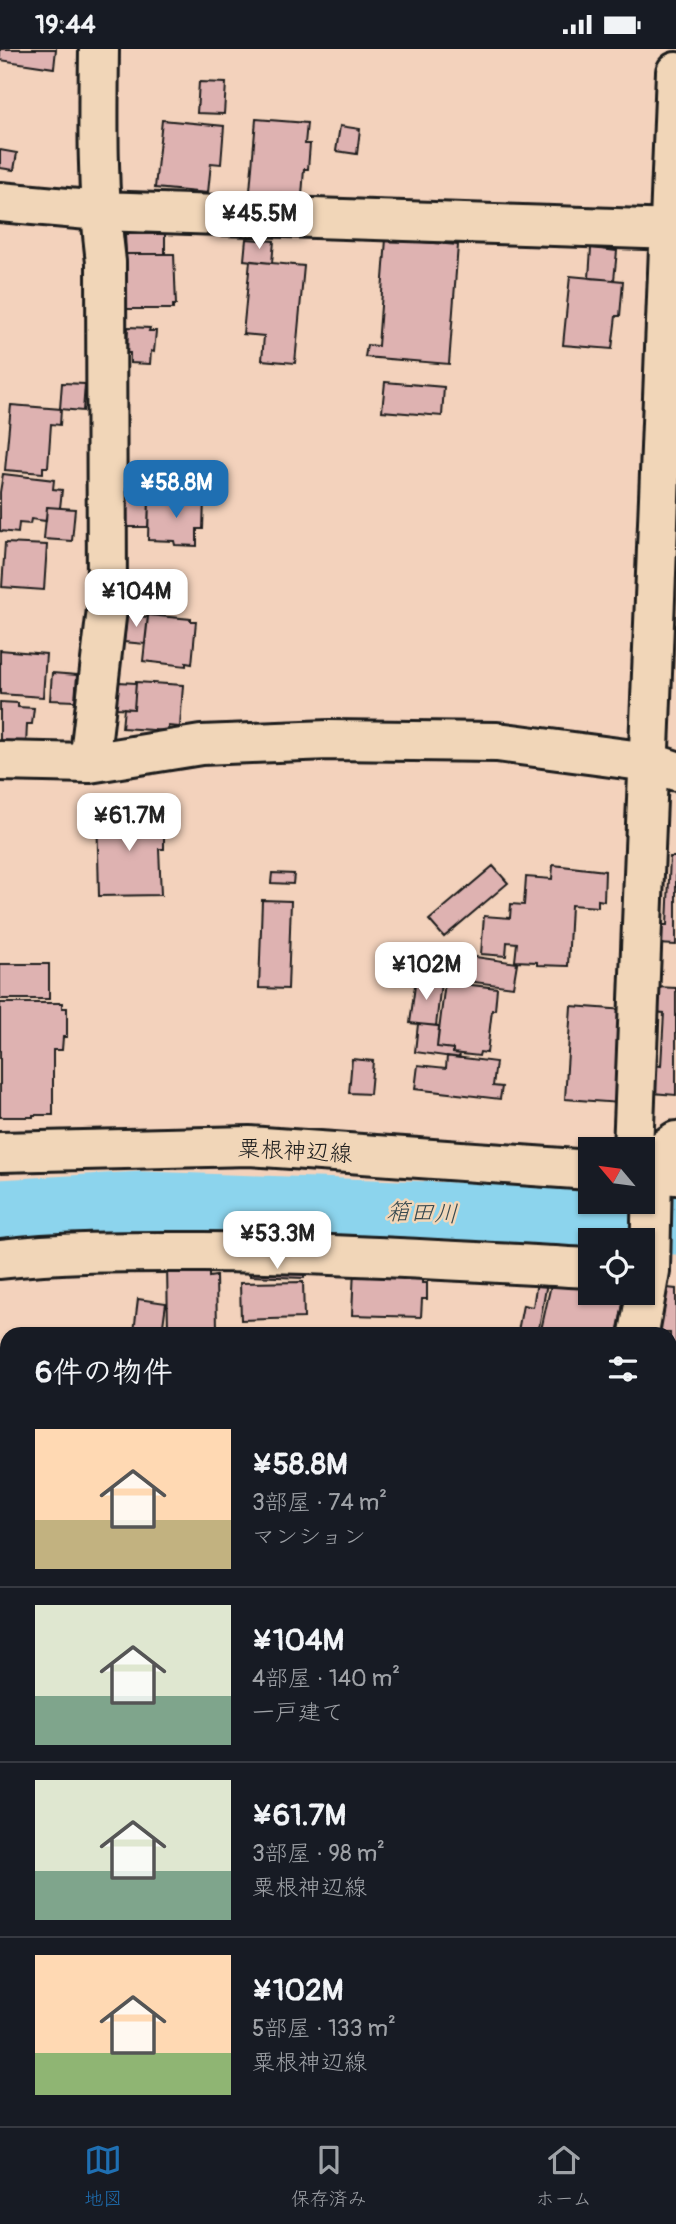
<!DOCTYPE html>
<html lang="ja">
<head>
<meta charset="utf-8">
<style>
	body { margin:0; font-family:Pangolin,"Klee One",sans-serif; background:#20242c; color:#f1f3f6; height:100vh; display:flex; flex-direction:column; font-size:26px; white-space:nowrap }
	* { box-sizing:border-box; margin:0 }
	p { font-size:23px; color:#9ea1a6 }
	.icon { flex:none; width:38px; height:38px; fill:none; stroke:currentColor; stroke-width:2; stroke-linecap:round; stroke-linejoin:round }
	.map { position:relative; flex:1; overflow:hidden }
	.panel { position:absolute; left:0px; top:1278px; width:677px; height:800px; display:flex; flex-direction:column; background:#171b24; border-radius:21px 21px 0 0; box-shadow:0 2px 5px #0004 }
	.panel>* { flex:none }
	.needle { width:46px; rotate:299deg }
	.buttons { position:absolute; left:578px; top:1088px; display:grid; gap:14px }
	.buttons a { display:grid; place-items:center; width:77px; height:77px; border-radius:0px; background:#171b24; box-shadow:0 2px 5px #0004; font-size:35px }
	.price { position:absolute; translate:-50% -60px; padding:0 16px; border-radius:14px; background:#fff; color:#222; font-size:23px; line-height:46px; filter:drop-shadow(0 2px 4px #0008) }
	.price::after { content:''; position:absolute; left:50%; top:42px; width:21px; height:16px; margin-left:-10px; background:inherit; clip-path:polygon(0 0,100% 0,50% 100%) }
	.price.active { background:#1f6fb2; color:#fff }
	ul { padding:0; list-style:none }
	li { display:flex; align-items:center; gap:21px; height:175px; padding:0 35px }
	li+li { border-top:2px solid #363941 }
	li span { display:grid; place-items:center; flex:none; width:196px; height:140px; border-radius:0px; color:#555 }
	li>.icon { margin-inline-start:auto }
	span .icon { width:84px; height:84px; fill:#fffc; stroke-width:1 }
	li b { font-size:30px }
	h2 { display:flex; justify-content:space-between; align-items:center; height:84px; padding:0 35px; font-size:30px }
	.status { display:flex; justify-content:space-between; align-items:center; height:49px; padding:0 35px; background:#171b24; direction:ltr }
	.status svg { height:19px; fill:currentColor }
	.menu { display:flex; justify-content:space-around; align-items:center; height:98px; border-top:2px solid #363941; background:#171b24; font-size:19px; color:#9ea1a6 }
	.menu a { display:grid; justify-items:center; gap:4px }
	.menu .active { color:#1f6fb2 }
	.map>svg:first-child { display:block }
	.lines { fill:none; stroke-linecap:round; stroke-linejoin:round }
	.river { stroke:#8cd4ed; stroke-width:61 }
	.building { fill:#deb2b1; stroke:#1c1c1c; stroke-width:2 }
	.minor-casing { stroke:#1c1c1c; stroke-width:44 }
	.secondary-casing { stroke:#1c1c1c; stroke-width:44 }
	.path { stroke:#1c1c1c; stroke-width:4.5; stroke-dasharray:5 5; stroke-linecap:butt }
	.minor { stroke:#f1d6b8; stroke-width:38 }
	.secondary { stroke:#f1d6b8; stroke-width:38 }
	.labels { text-anchor:middle; dominant-baseline:central; stroke-width:5; stroke-linejoin:round; paint-order:stroke }
	.street-label { font-size:23px; fill:#1c1c1c; stroke:#f1d6b8 }
	.water-label { font-size:24px; font-style:italic; fill:#384a50; stroke:#f1d6b8 }
</style>
</head>
<body>
<div class="status"><b>19:44</b><svg viewBox="0 0 49 12"><path d="M0 12V9h3v3zM5 12V6h3v6zM10 12V3h3v9zM15 12V0h3v12zM26 1h20v11H26zM47 4h2v5h-2z"/></svg></div>
<div class="map">
<svg width="676" height="2077" viewBox="0 0 676 2077">
	<rect width="100%" height="100%" fill="#f3d2bc"/>
	<filter id="ink" filterUnits="userSpaceOnUse"><feTurbulence type="fractalNoise" baseFrequency=".0143" numOctaves="2"/><feDisplacementMap in="SourceGraphic" scale="14" xChannelSelector="R" yChannelSelector="G"/><feConvolveMatrix kernelMatrix="1 2 1 2 8 2 1 2 1" color-interpolation-filters="sRGB"/></filter>
	<g filter="url(#ink)">
		<g class="lines">
			<path class="river" d="M0,1161L143,1153L542,1167L676,1175"/>
		</g>
		<path class="building" d="M0,0H56L54,19L0,11Z
			M199,33L226,34L224,65L197,64Z
			M256,70L307,74L305,95H310L308,120H304L302,147L250,142Z
			M162,71L224,77L221,115L211,114L208,144L155,139Z
			M340,77L360,80L357,105L336,102Z
			M0,101L17,104L14,121L0,119Z
			M125,185H165V205H126Z
			M246,190L274,192L272,214L244,211Z
			M386,190L458,196L449,315L365,308L367,296L378,297Z
			M591,199L617,202L614,231L589,229Z
			M126,205H174L176,256H173V260H125Z
			M250,212L304,217L295,314L262,311L264,287L243,285Z
			M570,227L623,232L620,267H616L612,300L563,296Z
			M128,278L150,279L149,282H156L154,303L151,302L150,315L130,314V304H127Z
			M385,333L444,338L442,367L382,362Z
			M62,334L85,335L83,362L60,360Z
			M11,356L61,360L60,376L51,375L48,418H43V424L5,421Z
			M3,425L54,431L53,440L62,441L60,459L47,458L46,472L31,470L30,475L19,474L18,484L0,482V443Z
			M125,447L149,448L148,478H124Z
			M149,448L204,450L203,480H197V497L175,496L174,492L148,491Z
			M47,458L75,460L72,492L44,490Z
			M5,494L47,496L44,541L2,538Z
			M127,566L148,568L145,595L124,593Z
			M148,566L191,570V572H196L192,615L186,614V617L143,612Z
			M0,601L46,605L43,648L0,645Z
			M52,624L77,626L75,652L50,651Z
			M118,633L136,634L134,660L116,659Z
			M136,633L183,636L180,678L168,677V682L122,679L124,659L134,660Z
			M0,653L18,654V658L34,659L32,675H27L26,697L0,695Z
			M122,758V764L157,763V785H164V800H159L161,846L99,847L97,759Z
			M670,808H676V896L657,895L656,876H667Z
			M553,816L605,822L604,852L598,851V858L571,856L568,917L537,916V913L515,912L517,894L507,893L506,907L481,905L484,867L510,869L511,855L524,856L526,828L552,830Z
			M493,817L508,834L444,888L429,871Z
			M272,824L294,825L293,835L271,834Z
			M262,851L291,852L288,940L259,939Z
			M455,905L517,914L513,938L451,930Z
			M0,915H49V950H0Z
			M416,929L441,933L436,977L410,974Z
			M445,933L497,939L495,961H492L487,1004L480,1003L479,1007L453,1004V1000L437,998Z
			M656,938L676,939V1046L652,1044L654,1016L661,1017L664,964L655,963Z
			M0,954H62V959H67V988H63L62,1001H53V1066H33V1068H0Z
			M571,957L626,961L620,1054L565,1050Z
			M418,975L439,977L437,998L453,1000V1004L460,1005L459,1009L415,1003Z
			M447,1007L496,1013L493,1037L502,1038L500,1050L415,1040L418,1016L446,1019Z
			M352,1010L373,1012L370,1045L349,1044Z
			M209,1214V1228L216,1227L217,1280L168,1282L167,1215Z
			M250,1215L305,1217L304,1229L250,1227Z
			M354,1219L422,1221V1234H427V1250H422L421,1268L352,1266Z
			M538,1226L548,1228L538,1284L518,1282L523,1256L533,1258Z
			M552,1231L590,1240V1244H613L625,1247L617,1284H557L541,1281Z
			M303,1233L304,1269L241,1271L240,1234Z
			M667,1239L676,1240V1320L670,1319V1284H656L658,1253L665,1254Z
			M138,1250L166,1254L162,1284L134,1283Z
			M670,1438L676,1441V1471L670,1469Z
			M670,1480L676,1481V1524L672,1552H670Z
			M670,1555L676,1556V1590H670Z
			M405,2070H462L461,2077H404Z"/>
		<g class="lines">
			<g class="minor-casing">
				<path id="minor" d="M0,153L100,162L676,181
					M0,712L89,714L201,696L329,691L497,693L649,713L676,722
					M89,714L107,560L106,213C97,142 98,72 99,0
					M633,1101L676,23
					M642,1116L676,1092
					M0,1210C66,1202 135,1203 202,1203C331,1204 460,1212 590,1219
					M639,1284L650,1222L652,1125
					M0,1884L7,1886
					M670,2022H676
					M611,2077V2070"/>
			</g>
			<g class="secondary-casing">
				<path id="secondary" d="M0,1103L249,1097L590,1121
					M642,1124L676,1126"/>
			</g>
			<path class="path" d="M0,1760L7,1761"/>
			<use href="#minor" class="minor"/>
			<use href="#secondary" class="secondary"/>
		</g>
	</g>
	<g class="labels">
		<g class="street-label">
			<text transform="translate(295 1102) rotate(3)">粟根神辺線</text>
		</g>
		<g class="water-label">
			<text transform="translate(422 1164) rotate(2)">箱田川</text>
		</g>
	</g>
</svg>
<div class="buttons">
<a><svg class="needle" viewBox="-14 -14 28 28"><path d="M0-13l5 13h-10z" fill="#e53935"/><path d="M0 13l5-13h-10z" fill="#9ea1a6"/></svg></a>
<a><svg class="icon" aria-label="locate" viewBox="0 0 24 24"><circle cx="12" cy="12" r="6"/><path d="M12 2v4M12 18v4M2 12h4M18 12h4"/></svg></a>
</div>
<b class="price" style="left:259px;top:202px">¥45.5M</b>
<b class="price active" style="left:176px;top:471px">¥58.8M</b>
<b class="price" style="left:136px;top:580px">¥104M</b>
<b class="price" style="left:129px;top:804px">¥61.7M</b>
<b class="price" style="left:426px;top:953px">¥102M</b>
<b class="price" style="left:277px;top:1222px">¥53.3M</b>
<section class="panel">
<h2>6件の物件<svg class="icon" aria-label="filters" viewBox="0 0 24 24"><path d="M4 7h16M4 17h16"/><circle cx="9" cy="7" r="2"/><circle cx="15" cy="17" r="2"/></svg></h2>
<ul>
<li><span style="background:linear-gradient(#ffd9b3 65%,#c2b280 0)"><svg class="icon" aria-label="home" viewBox="0 0 24 24"><path d="M3 11l9-7 9 7M6 9v11h12V9"/></svg></span><div><b>¥58.8M</b><p>3部屋 · 74 m²</p><p>マンション</p></div></li>
<li><span style="background:linear-gradient(#dfe7d0 65%,#7fa58c 0)"><svg class="icon" aria-label="home" viewBox="0 0 24 24"><path d="M3 11l9-7 9 7M6 9v11h12V9"/></svg></span><div><b>¥104M</b><p>4部屋 · 140 m²</p><p>一戸建て</p></div></li>
<li><span style="background:linear-gradient(#dfe7d0 65%,#7fa58c 0)"><svg class="icon" aria-label="home" viewBox="0 0 24 24"><path d="M3 11l9-7 9 7M6 9v11h12V9"/></svg></span><div><b>¥61.7M</b><p>3部屋 · 98 m²</p><p>粟根神辺線</p></div></li>
<li><span style="background:linear-gradient(#ffd9b3 70%,#8fb573 0)"><svg class="icon" aria-label="home" viewBox="0 0 24 24"><path d="M3 11l9-7 9 7M6 9v11h12V9"/></svg></span><div><b>¥102M</b><p>5部屋 · 133 m²</p><p>粟根神辺線</p></div></li>
</ul>
</section>
</div>
<nav class="menu">
<a class="active"><svg class="icon" aria-label="map" viewBox="0 0 24 24"><path d="M3 6l6-2 6 2 6-2v14l-6 2-6-2-6 2zM9 4v14M15 6v14"/></svg>地図</a>
<a><svg class="icon" aria-label="saved" viewBox="0 0 24 24"><path d="M7 4h10v16l-5-4-5 4z"/></svg>保存済み</a>
<a><svg class="icon" aria-label="home" viewBox="0 0 24 24"><path d="M3 11l9-7 9 7M6 9v11h12V9"/></svg>ホーム</a>
</nav>
</body>
</html>
